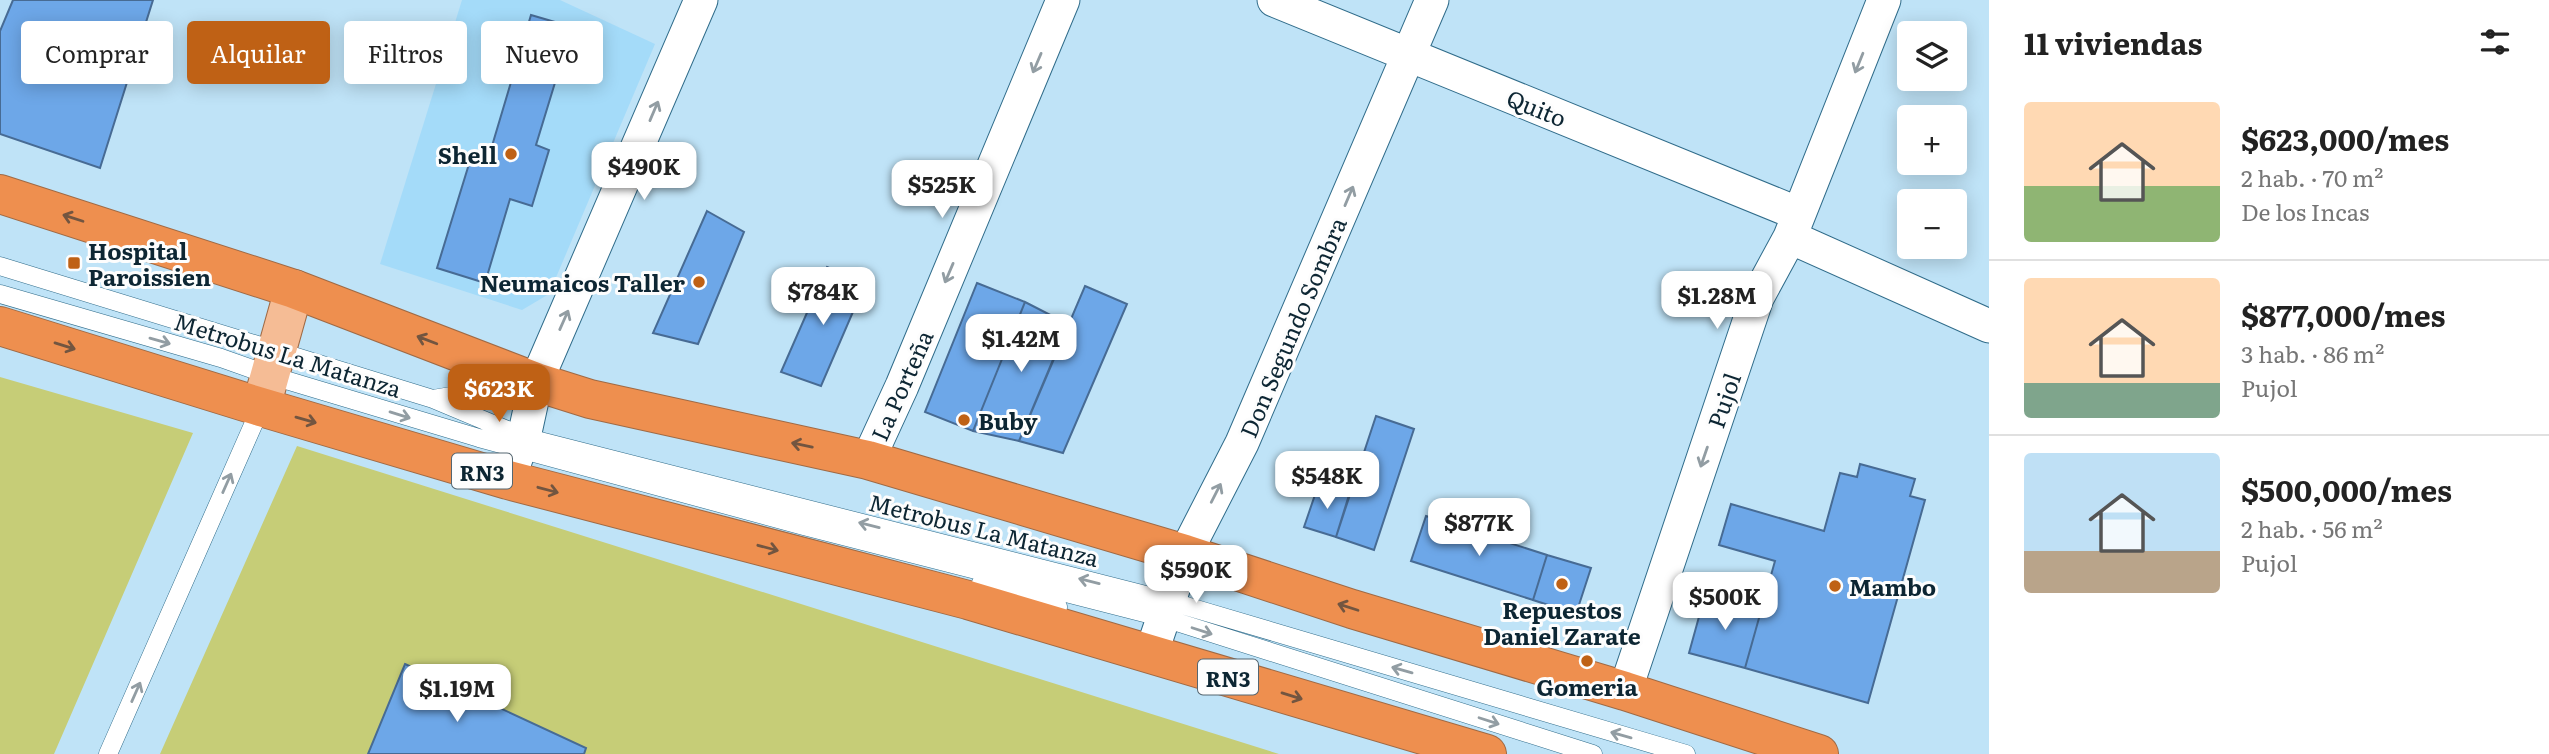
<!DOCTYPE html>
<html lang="es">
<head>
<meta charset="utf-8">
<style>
	body { margin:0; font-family:Literata,serif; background:#f6f6f6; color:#222; height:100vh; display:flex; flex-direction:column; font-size:26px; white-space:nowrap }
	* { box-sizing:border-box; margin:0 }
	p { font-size:23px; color:#767676 }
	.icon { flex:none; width:38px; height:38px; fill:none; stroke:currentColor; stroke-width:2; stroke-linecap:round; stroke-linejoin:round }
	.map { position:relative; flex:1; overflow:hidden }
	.drawer { display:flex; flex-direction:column; background:#fff; width:560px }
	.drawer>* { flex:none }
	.guide { position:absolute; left:21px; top:21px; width:665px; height:63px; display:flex; gap:14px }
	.controls { position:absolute; left:1897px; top:21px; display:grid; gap:14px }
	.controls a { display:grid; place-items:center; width:70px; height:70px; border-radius:7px; background:#fff; box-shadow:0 4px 18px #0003; font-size:35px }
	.price { position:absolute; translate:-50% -60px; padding:0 16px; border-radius:14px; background:#fff; color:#222; font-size:23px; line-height:46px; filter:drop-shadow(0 2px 4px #0008) }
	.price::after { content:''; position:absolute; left:50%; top:42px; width:21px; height:16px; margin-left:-10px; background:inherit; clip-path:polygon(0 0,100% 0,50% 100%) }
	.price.selected { background:#bf6115; color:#fff }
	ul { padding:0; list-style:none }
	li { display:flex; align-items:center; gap:21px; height:175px; padding:0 35px }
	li+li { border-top:2px solid #e0e0e0 }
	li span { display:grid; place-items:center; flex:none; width:196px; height:140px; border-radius:7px; color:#555 }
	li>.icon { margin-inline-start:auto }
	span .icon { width:84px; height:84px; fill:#fffc; stroke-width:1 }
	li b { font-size:30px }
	h2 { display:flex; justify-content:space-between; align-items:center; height:84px; padding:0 35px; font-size:30px }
	.chip { padding:0 24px; border-radius:7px; background:#fff; box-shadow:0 4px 18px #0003; font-size:24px; line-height:63px }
	.chip.selected { background:#bf6115; color:#fff }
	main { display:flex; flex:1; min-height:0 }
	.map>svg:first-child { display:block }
	.built { fill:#a4dbf9 }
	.green { fill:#c6cd77 }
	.building { fill:#6da7e8; stroke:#476b94; stroke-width:2 }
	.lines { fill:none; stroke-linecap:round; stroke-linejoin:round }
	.lane-casing { stroke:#306c8a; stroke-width:19 }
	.street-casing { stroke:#306c8a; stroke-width:35 }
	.primary-casing { stroke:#9f6a45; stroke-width:40 }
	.highway-casing { stroke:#9f6a45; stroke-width:40 }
	.lane { stroke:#fff; stroke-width:18 }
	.street { stroke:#fff; stroke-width:33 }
	.primary { stroke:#f5bc95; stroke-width:38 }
	.highway { stroke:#ee8f4f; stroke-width:38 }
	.oneway { stroke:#929da3 }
	.oneway2 { stroke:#725540 }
	.poi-dot { fill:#bf6115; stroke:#fdfdfd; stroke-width:2.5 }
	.labels { text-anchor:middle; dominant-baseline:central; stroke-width:6; stroke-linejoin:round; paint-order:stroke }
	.shield { fill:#fdfdfd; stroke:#556670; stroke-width:2 }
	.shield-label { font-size:21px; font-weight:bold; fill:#0d2633 }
	.street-label { font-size:23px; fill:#0d2633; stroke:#fdfdfd }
	.poi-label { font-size:23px; font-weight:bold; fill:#0d2633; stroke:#fdfdfd; text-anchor:start }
</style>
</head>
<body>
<main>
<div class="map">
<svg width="1989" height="754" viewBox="0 0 1989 754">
	<rect width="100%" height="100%" fill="#bfe3f7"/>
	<path class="built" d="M462,0H560L655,44L549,294L522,310L380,264Z"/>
	<path class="green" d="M0,377L193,433L54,754H0Z
		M297,446L1279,754H160Z"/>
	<path class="building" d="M13,0H153L100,168L0,134V31Z
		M531,15L572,27L536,145L549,150L532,206L510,199L485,283L437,268L473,151L489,156Z
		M707,211L744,232L698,344L653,333Z
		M827,267L865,284L821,386L781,372Z
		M977,283L1025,302L973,431L925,412Z
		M1085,286L1127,304L1063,453L1019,441Z
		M1025,302L1068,324L1019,441L973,431Z
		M1376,416L1414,429L1374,550L1336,537Z
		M1860,464L1915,479L1910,496L1925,500L1868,703L1745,668L1775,561L1719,545L1731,504L1824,531L1840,473L1857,477Z
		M1318,486L1349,495L1336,537L1304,527Z
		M1426,516L1547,555L1533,600L1411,561Z
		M1547,555L1591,568L1576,614L1533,600Z
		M1705,595L1761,611L1745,668L1689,653Z
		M405,664L586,748L584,754H368Z"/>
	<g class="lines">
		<g class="lane-casing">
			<path id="lane" d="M0,266L433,399L524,437L1169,601L1686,754
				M0,294L221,358L269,375L479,438L804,526L1164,618L1593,754
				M433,399L523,384
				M981,583L1058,607
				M108,754L261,407"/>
		</g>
		<g class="street-casing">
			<path id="street" d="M1274,0L1799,214
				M1790,237L1989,326
				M868,460L902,386L1063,0
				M508,480L524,437L536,382L701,0
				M1151,654L1185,554L1242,443L1432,0
				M1625,691L1757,298L1790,237L1884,0"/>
		</g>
		<g class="primary-casing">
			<path id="primary" d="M261,407L294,289"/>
		</g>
		<g class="highway-casing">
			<path id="highway" d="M0,194L294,289L536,382L590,399L868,460L1185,554L1352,609L1625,691L1819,754
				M0,326L261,407L508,480L968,600L1487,754"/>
		</g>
		<use href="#lane" class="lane"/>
		<use href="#street" class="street"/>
		<use href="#primary" class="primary"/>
		<use href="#highway" class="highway"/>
	</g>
	<defs><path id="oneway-shaft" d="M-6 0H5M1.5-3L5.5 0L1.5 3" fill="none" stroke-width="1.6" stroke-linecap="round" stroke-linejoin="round" transform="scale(1.75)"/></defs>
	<g class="oneway">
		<use href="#oneway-shaft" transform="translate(1037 63) rotate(113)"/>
		<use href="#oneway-shaft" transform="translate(1859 63) rotate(112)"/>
		<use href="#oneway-shaft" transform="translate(654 111) rotate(-67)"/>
		<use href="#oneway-shaft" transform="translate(1349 196) rotate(-67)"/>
		<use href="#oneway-shaft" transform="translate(949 273) rotate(113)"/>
		<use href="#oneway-shaft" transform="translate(564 320) rotate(-66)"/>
		<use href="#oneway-shaft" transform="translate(160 341) rotate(16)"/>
		<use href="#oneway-shaft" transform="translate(400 415) rotate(17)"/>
		<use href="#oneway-shaft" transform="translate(1704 457) rotate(109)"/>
		<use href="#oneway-shaft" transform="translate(227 483) rotate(-66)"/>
		<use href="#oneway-shaft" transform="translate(1216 493) rotate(-63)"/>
		<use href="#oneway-shaft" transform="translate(869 525) rotate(-166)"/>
		<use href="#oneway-shaft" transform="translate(1089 581) rotate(-166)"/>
		<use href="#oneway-shaft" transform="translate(1202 631) rotate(18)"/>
		<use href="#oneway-shaft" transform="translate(1402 670) rotate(-164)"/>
		<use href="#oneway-shaft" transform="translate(136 692) rotate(-66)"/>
		<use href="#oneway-shaft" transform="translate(1489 721) rotate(18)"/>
		<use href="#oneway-shaft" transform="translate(1621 735) rotate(-164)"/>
	</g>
	<g class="oneway2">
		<use href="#oneway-shaft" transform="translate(73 218) rotate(-162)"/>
		<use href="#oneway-shaft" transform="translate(427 340) rotate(-159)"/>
		<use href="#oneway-shaft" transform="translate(65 346) rotate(17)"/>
		<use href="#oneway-shaft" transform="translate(306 420) rotate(16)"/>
		<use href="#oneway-shaft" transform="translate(802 445) rotate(-168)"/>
		<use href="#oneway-shaft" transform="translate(548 490) rotate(15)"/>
		<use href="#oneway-shaft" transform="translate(768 548) rotate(15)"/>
		<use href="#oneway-shaft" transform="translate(1348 607) rotate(-162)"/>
		<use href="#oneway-shaft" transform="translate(1292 696) rotate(17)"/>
	</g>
	<g class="poi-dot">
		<circle cx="511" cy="154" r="7"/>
		<rect x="67" y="256" width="14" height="14" rx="3.5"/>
		<circle cx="699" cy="282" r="7"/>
		<circle cx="964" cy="420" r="7"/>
		<circle cx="1562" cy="584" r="7"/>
		<circle cx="1835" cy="586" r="7"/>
		<circle cx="1587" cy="661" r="7"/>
	</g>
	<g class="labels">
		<g class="shield">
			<rect x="452" y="453.5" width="60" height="35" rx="5"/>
			<rect x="1198" y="659.5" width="60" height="35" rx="5"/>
		</g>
		<g class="shield-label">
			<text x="482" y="471">RN3</text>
			<text x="1228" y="677">RN3</text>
		</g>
		<g class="street-label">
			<text transform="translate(1537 107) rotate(22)">Quito</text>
			<text transform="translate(1292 327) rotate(-67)">Don Segundo Sombra</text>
			<text transform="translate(288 354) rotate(17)">Metrobus La Matanza</text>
			<text transform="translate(901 385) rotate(-66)">La Porteña</text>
			<text transform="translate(1723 400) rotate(-71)">Pujol</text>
			<text transform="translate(984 529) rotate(14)">Metrobus La Matanza</text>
		</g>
		<g class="poi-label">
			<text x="497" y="154" text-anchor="end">Shell</text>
			<text x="88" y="250">Hospital<tspan x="88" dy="26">Paroissien</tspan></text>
			<text x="685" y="282" text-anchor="end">Neumaicos Taller</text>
			<text x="978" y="420">Buby</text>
			<text x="1849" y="586">Mambo</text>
			<text x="1562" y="609" text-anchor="middle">Repuestos<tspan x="1562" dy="26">Daniel Zarate</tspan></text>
			<text x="1587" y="686" text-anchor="middle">Gomeria</text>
		</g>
	</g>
</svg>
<div class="controls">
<a><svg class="icon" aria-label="layers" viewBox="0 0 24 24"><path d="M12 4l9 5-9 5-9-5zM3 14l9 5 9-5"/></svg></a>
<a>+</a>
<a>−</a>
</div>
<b class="price" style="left:644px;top:202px">$490K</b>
<b class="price" style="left:942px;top:220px">$525K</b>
<b class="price" style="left:823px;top:327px">$784K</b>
<b class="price" style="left:1717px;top:331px">$1.28M</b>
<b class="price" style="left:1021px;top:374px">$1.42M</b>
<b class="price selected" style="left:499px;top:424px">$623K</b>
<b class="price" style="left:1327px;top:511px">$548K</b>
<b class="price" style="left:1479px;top:558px">$877K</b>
<b class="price" style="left:1196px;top:605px">$590K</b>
<b class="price" style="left:1725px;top:632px">$500K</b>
<b class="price" style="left:457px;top:724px">$1.19M</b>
<div class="guide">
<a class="chip">Comprar</a>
<a class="chip selected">Alquilar</a>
<a class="chip">Filtros</a>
<a class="chip">Nuevo</a>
</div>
</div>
<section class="drawer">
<h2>11 viviendas<svg class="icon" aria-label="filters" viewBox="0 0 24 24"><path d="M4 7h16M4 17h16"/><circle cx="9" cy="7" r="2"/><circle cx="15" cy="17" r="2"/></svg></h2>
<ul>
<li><span style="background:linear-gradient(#ffd9b3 60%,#8fb573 0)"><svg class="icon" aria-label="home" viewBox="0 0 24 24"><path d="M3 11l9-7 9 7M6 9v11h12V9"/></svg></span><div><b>$623,000/mes</b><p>2 hab. · 70 m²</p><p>De los Incas</p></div></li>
<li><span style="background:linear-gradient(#ffd9b3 75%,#7fa58c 0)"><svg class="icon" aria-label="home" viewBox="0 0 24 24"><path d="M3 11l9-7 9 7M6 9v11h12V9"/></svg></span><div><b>$877,000/mes</b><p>3 hab. · 86 m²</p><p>Pujol</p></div></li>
<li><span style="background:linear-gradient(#bfe0f5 70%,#b9a48a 0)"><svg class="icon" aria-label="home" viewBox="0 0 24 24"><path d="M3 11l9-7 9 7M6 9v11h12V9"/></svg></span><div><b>$500,000/mes</b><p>2 hab. · 56 m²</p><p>Pujol</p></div></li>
</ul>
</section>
</main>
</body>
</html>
